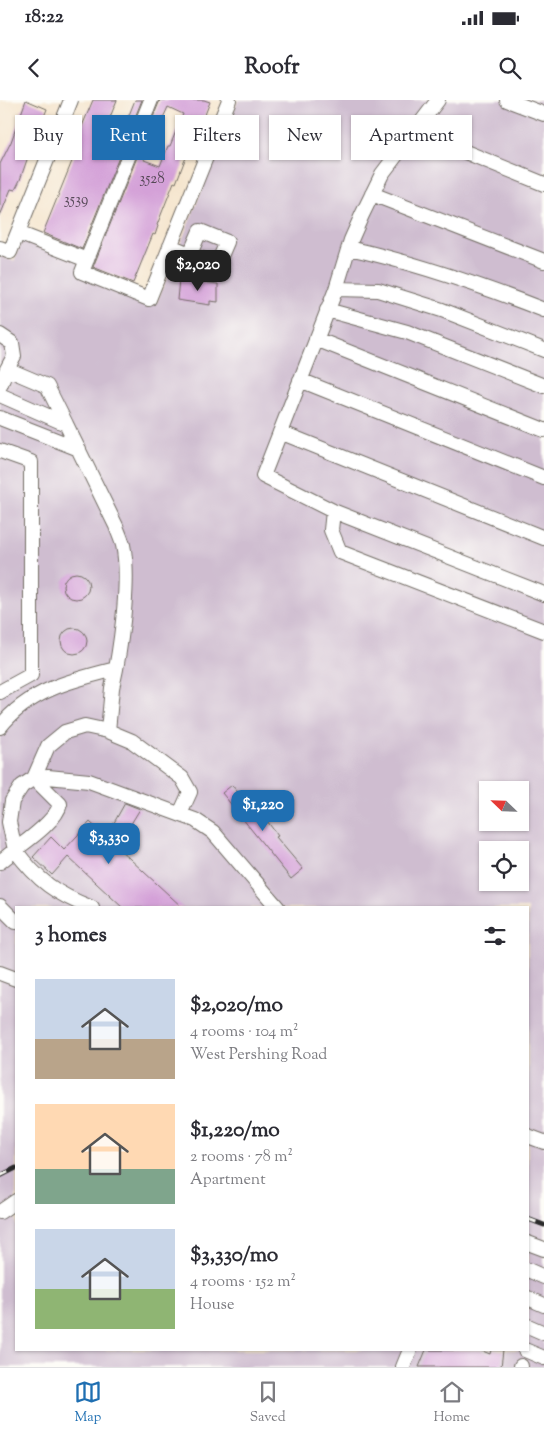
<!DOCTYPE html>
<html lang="en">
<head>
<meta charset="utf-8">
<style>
	body { margin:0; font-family:"Sorts Mill Goudy",serif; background:#f2f2f3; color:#2b2b33; height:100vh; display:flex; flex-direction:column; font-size:19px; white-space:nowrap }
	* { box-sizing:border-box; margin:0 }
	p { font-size:16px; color:#7c7c81 }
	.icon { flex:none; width:28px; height:28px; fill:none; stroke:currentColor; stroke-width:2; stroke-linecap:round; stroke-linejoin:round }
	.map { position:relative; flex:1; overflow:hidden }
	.drawer { position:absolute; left:15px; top:806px; width:514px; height:445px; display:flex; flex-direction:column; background:#fff; border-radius:0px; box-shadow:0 1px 4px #0004 }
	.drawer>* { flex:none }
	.guide { position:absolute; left:15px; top:15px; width:515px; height:45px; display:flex; gap:10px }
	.needle { width:32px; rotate:293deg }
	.tools { position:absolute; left:479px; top:681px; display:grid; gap:10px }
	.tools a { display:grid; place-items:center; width:50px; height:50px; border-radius:0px; background:#fff; box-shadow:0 1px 4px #0004; font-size:25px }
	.price { position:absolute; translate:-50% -42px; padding:0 11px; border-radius:10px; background:#1f6fb2; color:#fff; font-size:16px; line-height:32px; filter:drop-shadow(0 1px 2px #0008) }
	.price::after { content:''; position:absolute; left:50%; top:30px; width:15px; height:11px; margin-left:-8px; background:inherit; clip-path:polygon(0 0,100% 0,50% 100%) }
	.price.selected { background:#222; color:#fff }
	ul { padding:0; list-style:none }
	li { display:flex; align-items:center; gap:15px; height:125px; padding:0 20px }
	li span { display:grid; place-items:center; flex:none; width:140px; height:100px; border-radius:0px; color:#555 }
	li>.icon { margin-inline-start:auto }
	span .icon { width:60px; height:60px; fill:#fffc; stroke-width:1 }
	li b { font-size:21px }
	h2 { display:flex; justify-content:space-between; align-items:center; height:60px; padding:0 20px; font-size:21px }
	.pill { padding:0 18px; border-radius:0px; background:#fff; box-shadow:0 1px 4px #0004; font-size:18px; line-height:45px }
	.pill.selected { background:#1f6fb2; color:#fff }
	.status { display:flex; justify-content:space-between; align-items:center; height:35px; padding:0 25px; background:#fff; direction:ltr }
	.status svg { height:14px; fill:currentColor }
	header { display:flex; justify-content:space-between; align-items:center; height:65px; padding:0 20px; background:#fff; font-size:22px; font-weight:700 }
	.tab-bar { display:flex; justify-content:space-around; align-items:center; height:70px; border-top:1px solid #e1e1e2; background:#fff; font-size:14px; color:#7c7c81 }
	.tab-bar a { display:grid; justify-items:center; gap:2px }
	.tab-bar .selected { color:#1f6fb2 }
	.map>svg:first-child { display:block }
	.industrial { fill:#cfbdd0; fill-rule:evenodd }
	.building { fill:#d4a1d8; fill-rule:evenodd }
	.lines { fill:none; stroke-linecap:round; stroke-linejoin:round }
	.minor-casing { stroke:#726c64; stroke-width:16 }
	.minor { stroke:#fff; stroke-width:14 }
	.rail-casing { stroke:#2b2b2b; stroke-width:5 }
	.rail { stroke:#fdfcf7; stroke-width:3; stroke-dasharray:9; stroke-linecap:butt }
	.labels { text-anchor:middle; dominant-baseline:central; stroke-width:4; stroke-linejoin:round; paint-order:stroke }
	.number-label { font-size:15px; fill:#554856 }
</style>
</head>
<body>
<div class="status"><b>18:22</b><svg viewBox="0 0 49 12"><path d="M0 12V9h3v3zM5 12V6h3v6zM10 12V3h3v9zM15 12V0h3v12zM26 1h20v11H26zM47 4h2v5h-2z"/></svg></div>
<header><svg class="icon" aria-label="back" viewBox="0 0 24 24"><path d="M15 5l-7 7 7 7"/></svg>Roofr<svg class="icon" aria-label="search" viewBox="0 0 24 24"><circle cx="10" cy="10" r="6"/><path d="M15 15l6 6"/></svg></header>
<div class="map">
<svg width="544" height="1267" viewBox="0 0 544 1267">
	<rect width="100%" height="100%" fill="#fdfcf7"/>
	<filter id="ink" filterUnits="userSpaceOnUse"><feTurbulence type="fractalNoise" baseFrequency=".02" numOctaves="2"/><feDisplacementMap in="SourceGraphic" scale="10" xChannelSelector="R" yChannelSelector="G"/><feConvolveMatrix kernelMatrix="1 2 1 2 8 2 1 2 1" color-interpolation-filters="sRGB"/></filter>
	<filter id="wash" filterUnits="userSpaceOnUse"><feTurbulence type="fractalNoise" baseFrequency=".0096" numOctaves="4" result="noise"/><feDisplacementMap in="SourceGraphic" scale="20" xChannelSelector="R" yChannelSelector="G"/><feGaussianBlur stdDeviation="1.12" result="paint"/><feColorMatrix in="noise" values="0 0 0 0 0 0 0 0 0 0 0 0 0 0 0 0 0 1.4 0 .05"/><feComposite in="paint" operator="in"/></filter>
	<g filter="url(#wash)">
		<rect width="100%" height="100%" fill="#f5e5cd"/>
		<path class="industrial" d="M238,0H544V1267H0V156L14,161L24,135L87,160L82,172L157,202ZM488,690H520V722H488ZM488,750H520V782H488ZM16,808H528V1250H16Z"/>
		<g id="blocks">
			<path class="building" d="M26,0L47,9L43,19L45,20L37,40L33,49L31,48L20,80L15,90L11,89L0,116V64L11,42Z
				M93,0H117L100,42L116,48L135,0H142L82,149L43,133L79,44L75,43Z
				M160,0H204L210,2L190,53L189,52L184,62L176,83L174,82L157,125L158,126L155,135L153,134L133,183L93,167ZM168,7L183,14L170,46H168L160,66L144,60Z
				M179,179L218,184V202L210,201V205L177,200Z
				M63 486a13 13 0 1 1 26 0a13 13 0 1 1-26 0Z
				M61 541a13 13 0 1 1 26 0a13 13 0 1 1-26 0Z
				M232,685L240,695L242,693L260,716L262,714L278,736L276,737L303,769L291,779L222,693Z
				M125,703L140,709L117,747L183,808H123L68,757L52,775L33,757L51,737L64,750L90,722L106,737Z
				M426,1250H480L490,1254L491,1250H503L501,1267H419Z"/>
		</g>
	</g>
	<g filter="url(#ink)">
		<use href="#blocks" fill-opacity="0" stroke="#726c64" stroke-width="1"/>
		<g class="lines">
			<g class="minor-casing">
				<path id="minor" d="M151,0L82,172L149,199L229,0
					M438,0L382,74L362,115L351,140L336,189L263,376L333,411L544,494
					M507,0L544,14
					M414,31L544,84
					M372,94L544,161
					M18,133L87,160
					M170,146L217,165L227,142L200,131L190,154
					M0,148L10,152L71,0
					M349,148C416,163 480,185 544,210
					M336,189L378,190L442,210L544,250
					M327,210L407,232L544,286
					M0,235L12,243L14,256L7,269
					M316,239L544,330
					M300,280L544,378
					M0,286L7,269L47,286L66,324
					M0,295L66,324L116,426C118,432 121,438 123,445C130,477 122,536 116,569C72,580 29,590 0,627
					M0,318L79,349
					M280,332L544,438
					M0,351L31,362V575L0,592
					M333,411L331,430L340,452L544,531
					M108,631L112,588L116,569
					M0,762L15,750L9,722L12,701L22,686L34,678L48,677L89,681L195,720L213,732L278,808
					M0,806L16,822
					M92,808C56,794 38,781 15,750C28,740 57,720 60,704L34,678L48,646L65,632L85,626L108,631L132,641L182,678L190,692L180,714
					M0,873L16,879
					M528,1036L544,1042
					M0,1112L16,1101
					M528,1143L544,1149
					M528,1170L544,1177
					M528,1198L544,1205
					M528,1226L544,1233
					M525,1250L544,1258
					M403,1267L410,1250
					M521,1267V1266"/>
			</g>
			<use href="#minor" class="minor"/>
			<g class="rail-casing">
				<path id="rail" d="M0,1076L16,1068
					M528,1119L544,1125"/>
			</g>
			<use href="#rail" class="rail"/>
		</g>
	</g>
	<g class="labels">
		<g class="number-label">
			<text x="152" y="79">3528</text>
			<text x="76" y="100">3539</text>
		</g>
	</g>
</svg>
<div class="tools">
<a><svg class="needle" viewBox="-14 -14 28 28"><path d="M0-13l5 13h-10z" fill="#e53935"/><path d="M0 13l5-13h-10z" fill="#7c7c81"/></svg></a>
<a><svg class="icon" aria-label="locate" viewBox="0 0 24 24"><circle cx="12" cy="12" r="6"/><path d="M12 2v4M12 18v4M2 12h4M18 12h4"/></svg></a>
</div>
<b class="price selected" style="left:198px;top:192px">$2,020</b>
<b class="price" style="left:263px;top:732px">$1,220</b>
<b class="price" style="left:109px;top:765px">$3,330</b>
<div class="guide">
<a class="pill">Buy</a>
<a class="pill selected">Rent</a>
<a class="pill">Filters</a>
<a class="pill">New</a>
<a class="pill">Apartment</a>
</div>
<section class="drawer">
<h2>3 homes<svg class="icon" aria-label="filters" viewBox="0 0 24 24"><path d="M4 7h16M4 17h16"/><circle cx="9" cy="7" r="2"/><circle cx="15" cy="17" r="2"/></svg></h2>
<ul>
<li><span style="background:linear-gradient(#c9d6e8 60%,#b9a48a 0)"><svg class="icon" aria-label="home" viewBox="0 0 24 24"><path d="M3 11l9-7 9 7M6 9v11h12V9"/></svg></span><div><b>$2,020/mo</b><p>4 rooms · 104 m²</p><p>West Pershing Road</p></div></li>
<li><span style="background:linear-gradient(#ffd9b3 65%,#7fa58c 0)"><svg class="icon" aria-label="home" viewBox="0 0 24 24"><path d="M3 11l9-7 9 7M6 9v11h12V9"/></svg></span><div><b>$1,220/mo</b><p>2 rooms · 78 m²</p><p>Apartment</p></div></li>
<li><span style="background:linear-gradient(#c9d6e8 60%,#8fb573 0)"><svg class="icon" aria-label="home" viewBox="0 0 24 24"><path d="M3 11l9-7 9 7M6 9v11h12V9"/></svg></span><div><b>$3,330/mo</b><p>4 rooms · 152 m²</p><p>House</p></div></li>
</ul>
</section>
</div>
<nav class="tab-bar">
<a class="selected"><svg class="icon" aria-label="map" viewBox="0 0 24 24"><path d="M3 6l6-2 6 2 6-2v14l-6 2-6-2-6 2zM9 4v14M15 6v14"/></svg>Map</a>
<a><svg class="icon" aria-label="saved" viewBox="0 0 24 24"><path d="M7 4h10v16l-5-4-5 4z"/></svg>Saved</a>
<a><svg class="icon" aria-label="home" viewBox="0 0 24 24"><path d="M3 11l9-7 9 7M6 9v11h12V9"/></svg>Home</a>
</nav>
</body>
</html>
